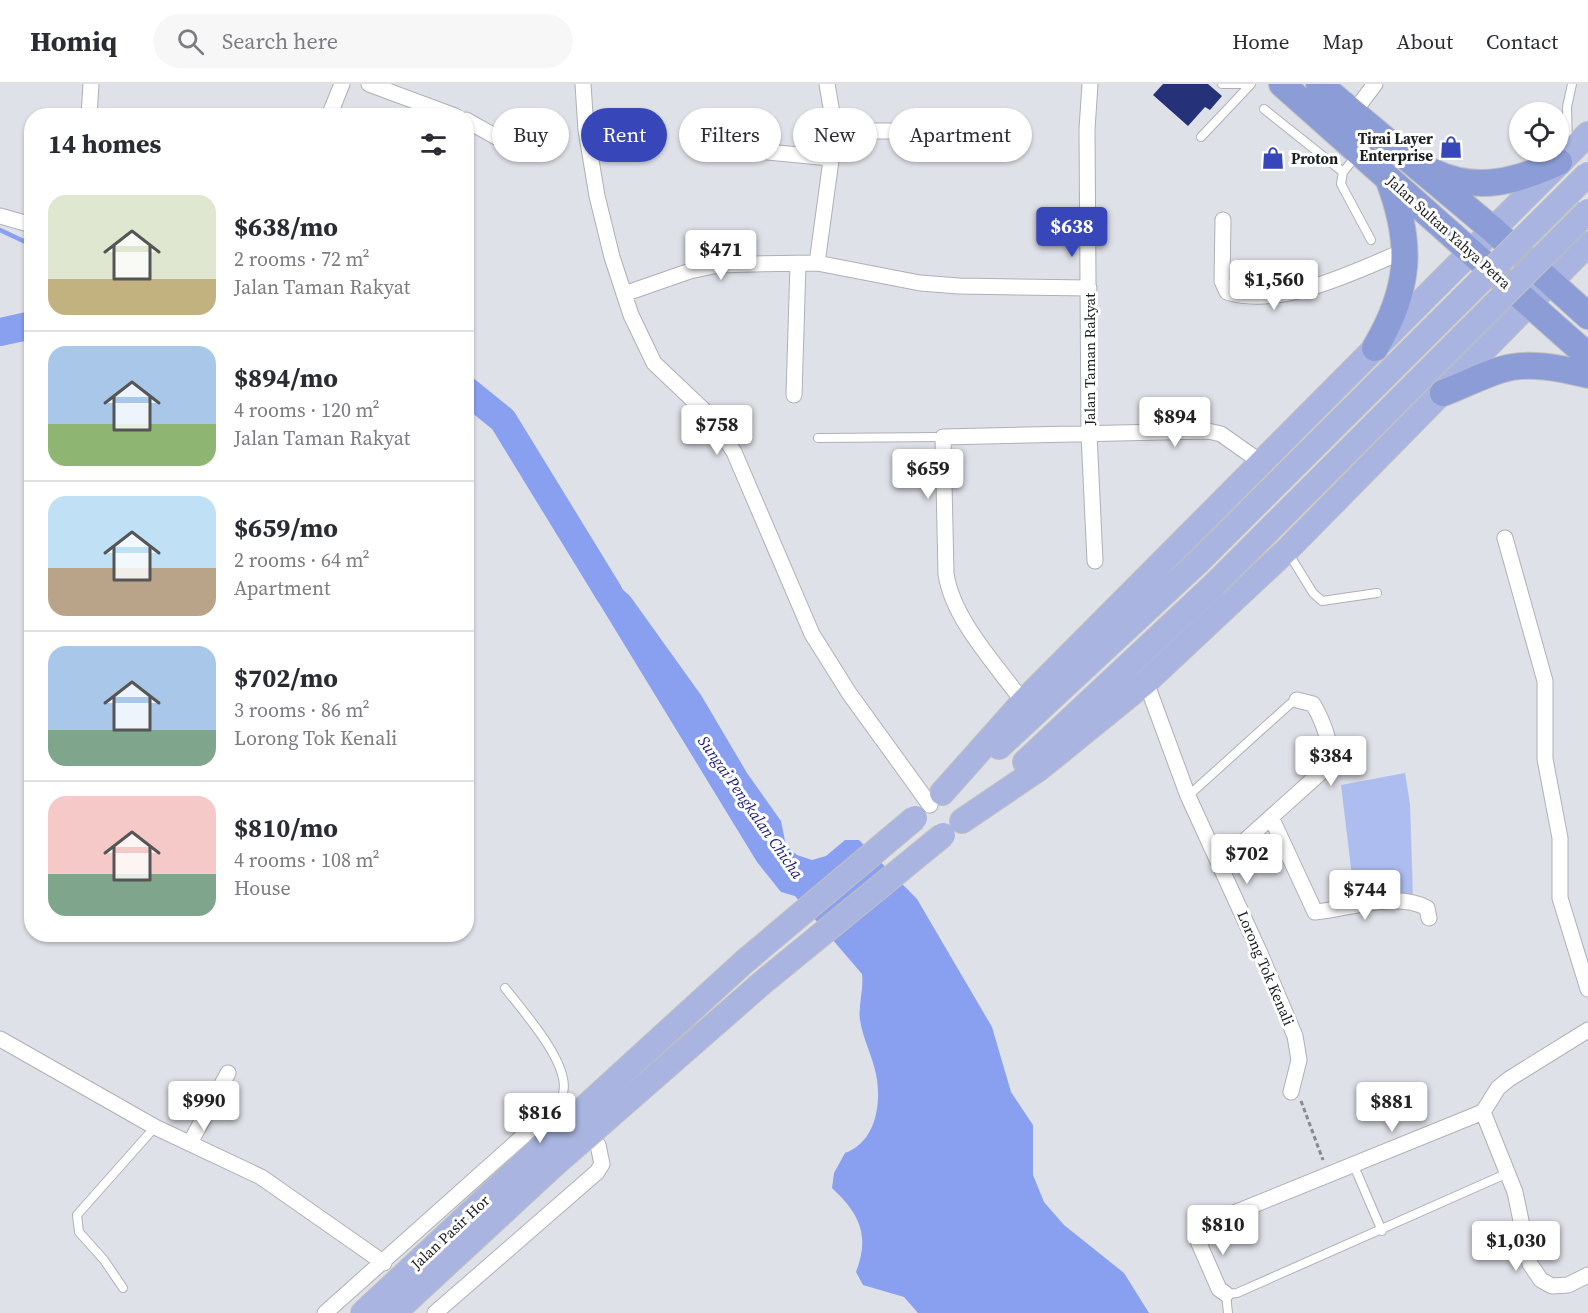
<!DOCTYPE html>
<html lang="en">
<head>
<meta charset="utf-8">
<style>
	body { margin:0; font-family:"Source Serif 4",serif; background:#f7f7f7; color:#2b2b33; height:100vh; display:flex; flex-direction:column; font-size:22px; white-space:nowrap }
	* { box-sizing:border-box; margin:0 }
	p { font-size:20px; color:#7c7c81 }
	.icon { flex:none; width:33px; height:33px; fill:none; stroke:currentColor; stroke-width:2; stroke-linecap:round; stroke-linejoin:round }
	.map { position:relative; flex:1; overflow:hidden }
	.details { position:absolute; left:24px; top:24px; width:450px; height:834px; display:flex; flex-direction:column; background:#fff; border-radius:24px; box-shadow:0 2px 4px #0004 }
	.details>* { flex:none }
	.guide { position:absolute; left:492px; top:24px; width:570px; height:54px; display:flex; gap:12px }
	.buttons { position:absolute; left:1509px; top:18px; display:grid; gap:12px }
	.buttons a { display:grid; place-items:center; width:60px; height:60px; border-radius:50%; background:#fff; box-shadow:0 2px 4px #0004; font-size:30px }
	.price { position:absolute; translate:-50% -51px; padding:0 14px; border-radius:6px; background:#fff; color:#222; font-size:20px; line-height:39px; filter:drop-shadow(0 2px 3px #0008) }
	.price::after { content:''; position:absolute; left:50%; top:36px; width:18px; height:14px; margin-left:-9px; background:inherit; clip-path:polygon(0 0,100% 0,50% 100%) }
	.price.current { background:#3746b9; color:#fff }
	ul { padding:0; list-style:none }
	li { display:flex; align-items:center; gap:18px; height:150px; padding:0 24px }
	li+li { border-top:2px solid #e1e1e2 }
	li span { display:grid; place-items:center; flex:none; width:168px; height:120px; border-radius:18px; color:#555 }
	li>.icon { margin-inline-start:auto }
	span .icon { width:72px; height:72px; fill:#fffc; stroke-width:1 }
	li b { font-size:26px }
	h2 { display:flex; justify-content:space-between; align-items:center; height:72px; padding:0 24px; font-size:26px }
	.chip { padding:0 21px; border-radius:27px; background:#fff; box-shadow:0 2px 4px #0004; font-size:21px; line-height:54px }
	.chip.current { background:#3746b9; color:#fff }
	header { display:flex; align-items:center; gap:36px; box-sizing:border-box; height:84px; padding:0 30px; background:#fff; border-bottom:2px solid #e1e1e2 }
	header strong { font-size:28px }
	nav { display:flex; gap:33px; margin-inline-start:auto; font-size:21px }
	.search { width:420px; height:54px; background:#f7f7f7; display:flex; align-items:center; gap:15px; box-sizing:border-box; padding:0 21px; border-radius:33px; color:#7c7c81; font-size:22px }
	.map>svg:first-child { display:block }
	.green { fill:#adbdef }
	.water { fill:#899ff0 }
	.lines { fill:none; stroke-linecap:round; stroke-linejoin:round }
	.stream { stroke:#899ff0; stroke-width:4.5 }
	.river { stroke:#899ff0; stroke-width:28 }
	.building { fill:#253178 }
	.service-casing { stroke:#adb0b6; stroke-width:10 }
	.minor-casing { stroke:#adb0b6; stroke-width:17 }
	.primary-casing { stroke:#c0c0c1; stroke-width:26 }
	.trunk-casing { stroke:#c0c0c1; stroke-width:28 }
	.path { stroke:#87898e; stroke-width:3; stroke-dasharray:4.5 3; stroke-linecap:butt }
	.service { stroke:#fff; stroke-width:8 }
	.minor { stroke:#fff; stroke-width:15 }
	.primary { stroke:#a9b5e0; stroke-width:24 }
	.trunk { stroke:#8c9cd6; stroke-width:26 }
	.primary-bridge-casing { stroke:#c0c0c1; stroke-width:26; stroke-linecap:butt }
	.primary-bridge { stroke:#a9b5e0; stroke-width:24 }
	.labels { text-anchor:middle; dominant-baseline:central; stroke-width:6; stroke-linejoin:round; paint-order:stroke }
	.poi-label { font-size:15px; font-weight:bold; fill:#1d1e21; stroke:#fff; text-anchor:end }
	.street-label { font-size:15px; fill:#1d1e21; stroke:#fff }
	.water-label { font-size:16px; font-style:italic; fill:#181976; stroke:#fff }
</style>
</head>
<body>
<header>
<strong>Homiq</strong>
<div class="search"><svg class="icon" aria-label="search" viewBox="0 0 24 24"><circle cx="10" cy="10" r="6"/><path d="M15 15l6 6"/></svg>Search here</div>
<nav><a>Home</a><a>Map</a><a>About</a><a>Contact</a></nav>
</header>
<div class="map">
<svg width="1588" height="1229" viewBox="0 0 1588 1229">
	<rect width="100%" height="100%" fill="#dfe1e8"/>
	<path class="green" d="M1405,689L1410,720L1413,814L1355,817L1341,701Z"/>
	<path class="water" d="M586,473L630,512L701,611L747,689L781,737L786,762L797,771L812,776L826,772L845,756H859L917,815L992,943L1011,1008L1033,1041V1091L1044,1118L1064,1141L1124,1189L1149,1229H918L904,1213L863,1201L856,1188C870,1152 860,1130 832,1104L834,1089L845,1069C876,1058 882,1019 876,990C872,971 863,955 860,936C858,921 864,905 862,890L795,812L781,808L757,778L591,506Z"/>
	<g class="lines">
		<path class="stream" d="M0,146L32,161"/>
		<path class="river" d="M0,248L32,241
			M466,306L503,336L609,509"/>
	</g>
	<path class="building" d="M1163,0H1208L1222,12L1210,26L1205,23L1188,42L1153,11Z"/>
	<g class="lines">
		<g class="service-casing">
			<path id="service" d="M1222,0H1241
				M1264,25L1343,88
				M1201,53L1251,0
				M1568,62L1567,23L1572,0
				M1357,71L1343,88L1341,100L1371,156
				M818,354L943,353
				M1289,470L1313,509L1322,517L1377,509
				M1188,712L1290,620L1297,616
				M505,904C522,926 571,980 563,1009C561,1018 553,1026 548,1033
				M1354,1082L1382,1147
				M123,1204L104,1176L79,1148L77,1131L155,1043
				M1228,1229L1226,1210L1237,1209L1508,1089"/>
		</g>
		<g class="minor-casing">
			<path id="minor" d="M369,0L455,32
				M583,0L586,46L597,112L612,173L631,231L654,279L711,333L734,368L812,550L849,609L930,721
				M1090,0L1087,45L1089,350L1095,477
				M1353,29L1375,0
				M89,32L91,0
				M329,32L342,0
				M466,36L507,59
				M835,47H959
				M757,67L830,74
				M0,132L32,141
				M1223,136L1222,197L1227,208C1282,225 1356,187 1406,166
				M817,179L835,47L827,0
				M624,210L690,187L718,181L753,180L817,179L920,199L959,202L1089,204
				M794,311L798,180
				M1505,454L1545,597V675L1560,754V814L1588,905
				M1146,598L1188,712L1259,867L1295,952L1299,976L1291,1008
				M1023,618C996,580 953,536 946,490L943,353L1208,347L1221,350L1262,379
				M1271,733L1315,828C1349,825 1395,807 1427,824L1429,834
				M1220,779L1328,682C1335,666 1322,635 1313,620L1297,616
				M0,955L155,1043L261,1093L384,1179
				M1483,1028L1515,1108L1530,1180L1541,1196L1552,1202L1568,1201L1588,1191
				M190,1059L228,989
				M1226,1210L1219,1205L1198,1157L1197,1149L1202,1142L1483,1028L1498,1004L1509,995L1588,946
				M325,1229L540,1037L556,1033L598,1061L602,1080L597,1088L435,1229"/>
		</g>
		<g class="primary-casing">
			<path id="primary" d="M999,663L1197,479
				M1025,678L1214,501
				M942,709L1023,618L1588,50
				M962,737L1040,684L1146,598L1287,466L1588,160
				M363,1229L538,1066
				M394,1229L554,1081"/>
		</g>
		<g class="trunk-casing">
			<path id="trunk" d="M1282,0L1588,272
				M1319,0L1492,145L1588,232
				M1433,88C1477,109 1517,97 1559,78
				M1375,264C1410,205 1413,161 1389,97
				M1443,309C1462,302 1481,292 1500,286C1528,277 1560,284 1588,291"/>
		</g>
		<path class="path" d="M1301,1017L1323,1076"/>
		<use href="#service" class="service"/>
		<use href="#minor" class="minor"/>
		<use href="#primary" class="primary"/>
		<use href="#trunk" class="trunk"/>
		<g class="primary-bridge-casing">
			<path id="primary-bridge" d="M1197,479L1588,90
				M1214,501L1588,127
				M538,1066L744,878L915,734
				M554,1081L762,899L943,751"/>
		</g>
		<use href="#primary-bridge" class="primary-bridge"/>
	</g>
	<defs>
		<g id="shop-bare" transform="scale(1.8)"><path d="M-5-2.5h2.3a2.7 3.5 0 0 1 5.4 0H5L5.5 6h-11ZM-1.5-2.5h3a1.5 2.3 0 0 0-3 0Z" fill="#3746b9" stroke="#fff" stroke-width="2.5" paint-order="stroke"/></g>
	</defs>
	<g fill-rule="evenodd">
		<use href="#shop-bare" x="1451" y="63"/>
		<use href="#shop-bare" x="1273" y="74"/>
	</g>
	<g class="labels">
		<g class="poi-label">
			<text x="1433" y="54">Tirai Layer<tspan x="1433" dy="17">Enterprise</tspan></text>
			<text x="1291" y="74" text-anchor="start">Proton</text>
		</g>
		<g class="street-label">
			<text transform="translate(1449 148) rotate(42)">Jalan Sultan Yahya Petra</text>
			<text transform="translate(1089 275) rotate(-90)">Jalan Taman Rakyat</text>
			<text transform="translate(1266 884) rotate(67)">Lorong Tok Kenali</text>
			<text transform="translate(450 1148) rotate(-43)">Jalan Pasir Hor</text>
		</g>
		<g class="water-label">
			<text transform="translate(751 723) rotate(55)">Sungai Pengkalan Chicha</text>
		</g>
	</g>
</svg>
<div class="buttons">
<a><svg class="icon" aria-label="locate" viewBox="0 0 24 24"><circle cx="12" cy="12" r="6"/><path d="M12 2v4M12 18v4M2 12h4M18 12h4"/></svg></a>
</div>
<b class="price current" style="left:1072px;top:174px">$638</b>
<b class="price" style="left:721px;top:197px">$471</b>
<b class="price" style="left:1274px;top:227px">$1,560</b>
<b class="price" style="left:1175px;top:364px">$894</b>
<b class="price" style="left:717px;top:372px">$758</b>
<b class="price" style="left:928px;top:416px">$659</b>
<b class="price" style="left:1331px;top:703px">$384</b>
<b class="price" style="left:1247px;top:801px">$702</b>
<b class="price" style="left:1365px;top:837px">$744</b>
<b class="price" style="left:204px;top:1048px">$990</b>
<b class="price" style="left:1392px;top:1049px">$881</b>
<b class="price" style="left:540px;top:1060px">$816</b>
<b class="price" style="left:1223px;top:1172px">$810</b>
<b class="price" style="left:1516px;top:1188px">$1,030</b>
<div class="guide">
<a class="chip">Buy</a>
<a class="chip current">Rent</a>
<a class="chip">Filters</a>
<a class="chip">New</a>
<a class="chip">Apartment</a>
</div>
<section class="details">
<h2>14 homes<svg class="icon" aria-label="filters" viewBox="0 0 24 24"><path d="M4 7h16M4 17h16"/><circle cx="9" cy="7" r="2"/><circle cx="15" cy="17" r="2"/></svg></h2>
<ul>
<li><span style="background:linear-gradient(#dfe7d0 70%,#c2b280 0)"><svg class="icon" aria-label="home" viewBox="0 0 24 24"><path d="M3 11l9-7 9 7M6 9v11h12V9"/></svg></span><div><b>$638/mo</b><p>2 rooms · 72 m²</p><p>Jalan Taman Rakyat</p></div></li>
<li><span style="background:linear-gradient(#a9c7e8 65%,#8fb573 0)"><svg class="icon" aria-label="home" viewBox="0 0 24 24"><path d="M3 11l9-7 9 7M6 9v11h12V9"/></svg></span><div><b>$894/mo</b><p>4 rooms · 120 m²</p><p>Jalan Taman Rakyat</p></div></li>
<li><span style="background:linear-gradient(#bfe0f5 60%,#b9a48a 0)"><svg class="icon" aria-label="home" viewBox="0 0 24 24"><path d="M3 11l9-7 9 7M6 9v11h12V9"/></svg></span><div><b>$659/mo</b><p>2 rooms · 64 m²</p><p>Apartment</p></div></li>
<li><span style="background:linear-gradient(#a9c7e8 70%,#7fa58c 0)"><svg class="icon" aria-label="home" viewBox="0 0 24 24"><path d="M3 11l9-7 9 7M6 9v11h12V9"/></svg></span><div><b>$702/mo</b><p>3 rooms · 86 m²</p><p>Lorong Tok Kenali</p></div></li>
<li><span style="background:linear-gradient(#f6c9c9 65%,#7fa58c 0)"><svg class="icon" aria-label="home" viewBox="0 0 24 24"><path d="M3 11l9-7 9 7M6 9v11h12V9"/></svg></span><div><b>$810/mo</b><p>4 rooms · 108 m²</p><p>House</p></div></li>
</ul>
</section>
</div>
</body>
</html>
